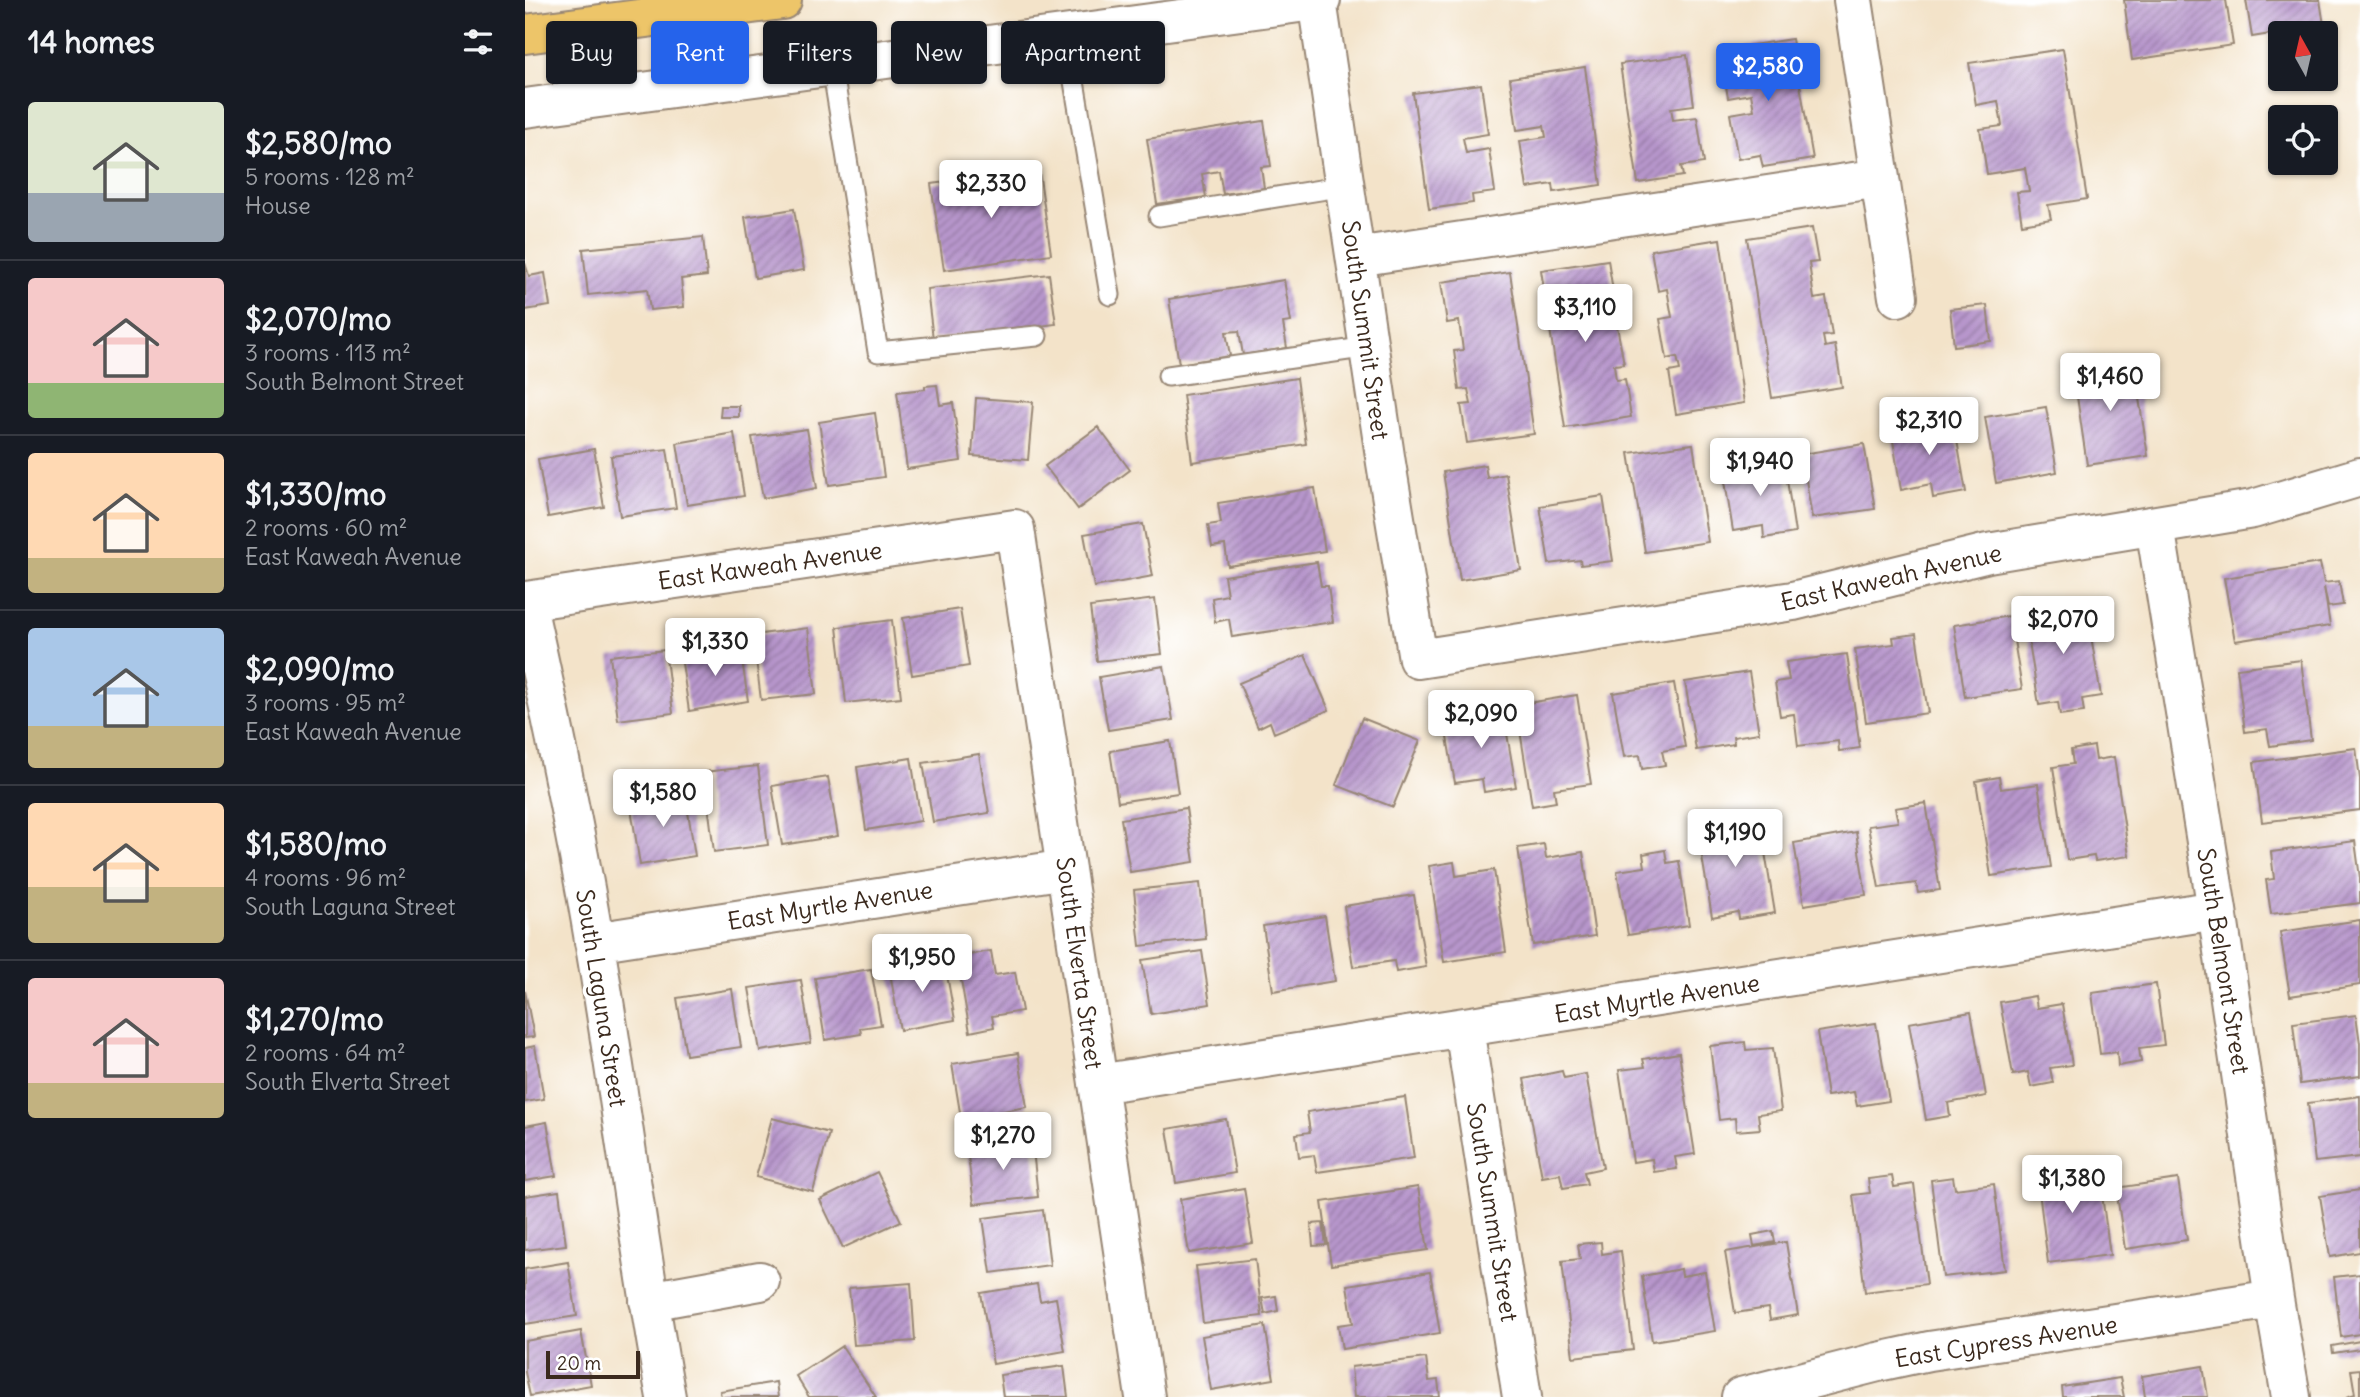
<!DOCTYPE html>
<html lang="en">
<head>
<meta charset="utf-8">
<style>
	body { margin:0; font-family:Delius,sans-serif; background:#242831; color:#f1f3f6; height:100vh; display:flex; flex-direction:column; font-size:26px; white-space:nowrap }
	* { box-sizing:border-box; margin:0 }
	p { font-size:23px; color:#9ea1a6 }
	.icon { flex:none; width:38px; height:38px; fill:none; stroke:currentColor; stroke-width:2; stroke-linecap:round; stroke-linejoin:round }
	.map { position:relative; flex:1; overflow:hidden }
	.drawer { display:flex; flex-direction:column; background:#171b24; width:525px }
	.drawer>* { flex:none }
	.guide { position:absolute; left:21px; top:21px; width:665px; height:63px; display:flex; gap:14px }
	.needle { width:46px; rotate:352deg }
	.controls { position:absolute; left:1743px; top:21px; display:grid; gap:14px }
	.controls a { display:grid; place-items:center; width:70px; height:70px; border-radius:7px; background:#171b24; box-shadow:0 2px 5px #0004; font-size:35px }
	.scale { position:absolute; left:21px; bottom:18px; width:94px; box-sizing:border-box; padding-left:7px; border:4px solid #3b2a1e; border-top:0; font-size:19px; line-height:24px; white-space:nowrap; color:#3b2a1e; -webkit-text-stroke:5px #fff; paint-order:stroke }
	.price { position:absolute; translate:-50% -60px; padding:0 16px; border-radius:7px; background:#fff; color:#222; font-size:23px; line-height:46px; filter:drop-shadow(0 2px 4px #0008) }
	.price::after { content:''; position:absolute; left:50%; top:42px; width:21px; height:16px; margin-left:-10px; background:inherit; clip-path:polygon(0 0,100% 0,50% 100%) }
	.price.on { background:#2563eb; color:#fff }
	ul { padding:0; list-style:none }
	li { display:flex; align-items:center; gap:21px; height:175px; padding:0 28px }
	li+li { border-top:2px solid #363941 }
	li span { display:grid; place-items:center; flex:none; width:196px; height:140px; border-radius:7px; color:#555 }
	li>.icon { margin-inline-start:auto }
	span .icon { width:84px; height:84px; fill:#fffc; stroke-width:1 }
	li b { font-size:30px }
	h2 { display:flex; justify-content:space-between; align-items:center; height:84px; padding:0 28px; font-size:30px }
	.tag { padding:0 24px; border-radius:7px; background:#171b24; box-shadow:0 2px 5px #0004; font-size:24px; line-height:63px }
	.tag.on { background:#2563eb; color:#fff }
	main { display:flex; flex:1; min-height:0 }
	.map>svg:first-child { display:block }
	.building { fill:url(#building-hatch) }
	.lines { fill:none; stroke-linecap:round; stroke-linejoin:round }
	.service-casing { stroke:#978674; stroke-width:23 }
	.minor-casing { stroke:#978674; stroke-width:42 }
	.tertiary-casing { stroke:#978674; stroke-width:42 }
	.motorway-casing { stroke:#978674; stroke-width:42 }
	.service { stroke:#fff; stroke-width:19 }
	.minor { stroke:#fff; stroke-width:38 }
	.tertiary { stroke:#fff; stroke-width:38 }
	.motorway { stroke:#edc569; stroke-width:38 }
	.labels { text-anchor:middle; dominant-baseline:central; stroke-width:7; stroke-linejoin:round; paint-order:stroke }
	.street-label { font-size:24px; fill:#3b2a1e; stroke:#fff }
</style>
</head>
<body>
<main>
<section class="drawer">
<h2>14 homes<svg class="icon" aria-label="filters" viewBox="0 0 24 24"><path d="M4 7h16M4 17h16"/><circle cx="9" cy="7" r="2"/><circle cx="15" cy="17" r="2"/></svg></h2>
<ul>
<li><span style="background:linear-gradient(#dfe7d0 65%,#9aa5b1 0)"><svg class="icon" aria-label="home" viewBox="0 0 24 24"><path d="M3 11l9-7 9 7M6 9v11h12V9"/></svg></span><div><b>$2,580/mo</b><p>5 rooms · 128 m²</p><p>House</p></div></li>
<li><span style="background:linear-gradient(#f6c9c9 75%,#8fb573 0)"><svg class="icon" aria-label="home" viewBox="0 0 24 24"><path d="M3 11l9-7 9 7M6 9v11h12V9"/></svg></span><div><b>$2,070/mo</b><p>3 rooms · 113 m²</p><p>South Belmont Street</p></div></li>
<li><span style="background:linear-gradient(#ffd9b3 75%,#c2b280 0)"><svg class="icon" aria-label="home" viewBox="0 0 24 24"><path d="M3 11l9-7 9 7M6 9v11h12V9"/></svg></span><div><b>$1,330/mo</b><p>2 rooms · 60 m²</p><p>East Kaweah Avenue</p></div></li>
<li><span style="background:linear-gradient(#a9c7e8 70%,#c2b280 0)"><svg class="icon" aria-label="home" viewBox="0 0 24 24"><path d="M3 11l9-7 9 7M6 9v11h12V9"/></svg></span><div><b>$2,090/mo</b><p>3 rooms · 95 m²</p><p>East Kaweah Avenue</p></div></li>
<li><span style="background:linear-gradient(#ffd9b3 60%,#c2b280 0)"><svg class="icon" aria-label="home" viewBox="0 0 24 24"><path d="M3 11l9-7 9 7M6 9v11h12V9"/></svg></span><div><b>$1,580/mo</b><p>4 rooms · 96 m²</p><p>South Laguna Street</p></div></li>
<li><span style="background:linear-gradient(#f6c9c9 75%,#c2b280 0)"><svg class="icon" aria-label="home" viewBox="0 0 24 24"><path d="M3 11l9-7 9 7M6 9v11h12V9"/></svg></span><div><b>$1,270/mo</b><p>2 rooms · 64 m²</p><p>South Elverta Street</p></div></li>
</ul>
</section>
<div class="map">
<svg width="1835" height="1397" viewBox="0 0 1835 1397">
	<defs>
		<pattern id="building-hatch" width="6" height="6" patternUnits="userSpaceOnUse" patternTransform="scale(1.75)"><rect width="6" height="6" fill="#b796cc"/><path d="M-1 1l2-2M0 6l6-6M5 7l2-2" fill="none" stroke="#967ba5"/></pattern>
	</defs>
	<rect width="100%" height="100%" fill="#fff"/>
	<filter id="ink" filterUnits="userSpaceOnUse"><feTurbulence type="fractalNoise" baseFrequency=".0143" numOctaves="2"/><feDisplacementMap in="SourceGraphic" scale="14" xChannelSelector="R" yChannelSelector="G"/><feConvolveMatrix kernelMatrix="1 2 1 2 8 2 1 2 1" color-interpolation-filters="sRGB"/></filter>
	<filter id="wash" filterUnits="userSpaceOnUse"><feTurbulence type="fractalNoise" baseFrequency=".00686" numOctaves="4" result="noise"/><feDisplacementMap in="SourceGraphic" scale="28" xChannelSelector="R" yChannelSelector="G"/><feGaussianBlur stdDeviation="1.57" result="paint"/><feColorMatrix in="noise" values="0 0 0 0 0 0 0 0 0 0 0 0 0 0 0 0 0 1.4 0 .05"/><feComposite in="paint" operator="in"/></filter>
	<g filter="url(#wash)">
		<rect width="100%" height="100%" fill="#f3e3c9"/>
		<g id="blocks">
			<path class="building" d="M1599,0H1701L1708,45L1607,60Z
				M1721,0H1795L1799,25L1727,37Z
				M1267,39L1288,159L1238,167L1235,155L1213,159L1205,114L1229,110L1226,94L1203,98L1195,50Z
				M1538,49L1562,199L1523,205L1526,219L1497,224L1492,192L1504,191L1500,168L1462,174L1455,129L1477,126L1473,101L1451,105L1444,63Z
				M1162,55L1169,105L1146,108L1148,120L1172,117L1179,163L1156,166L1158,176L1113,183L1095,64Z
				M1060,67L1076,185L1029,192L1028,184L1002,188L995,141L1021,137L1019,126L992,130L985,78Z
				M956,84L963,134L938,138L941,153L964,149L970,192L947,195L948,203L904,209L888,93Z
				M739,121L746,166L736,167L739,188L698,194L694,171L677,174L681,197L632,204L622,139Z
				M514,171L526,254L419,270L406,184L470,175V178Z
				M269,209L279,270L230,278L220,217Z
				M1287,228L1293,262L1284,263L1289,299L1301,297L1307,335L1298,336L1300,347L1310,345L1317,387L1247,398L1222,238Z
				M178,237L182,276L156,279L159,307L125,310L122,289L63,295L58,249Z
				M1195,239L1219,403L1151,414L1144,372L1155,370L1152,357L1142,359L1135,319L1147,317L1142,289L1133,291L1126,250Z
				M1083,260L1089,297L1079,299L1084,327L1092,326L1099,364L1089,365L1091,380L1100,379L1106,417L1040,428L1016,270Z
				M0,263L4,276L20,273L25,306L0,310Z
				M985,272L1009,434L942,443L936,405L946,404L943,389L934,390L929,351L938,350L934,321L922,323L916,282Z
				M524,274L531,324L408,339L402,289Z
				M759,280L766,322L758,323L762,348L718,355L714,331L701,332L705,356L654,364L644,299Z
				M1462,305L1466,341L1429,346L1425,309Z
				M1608,360L1623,456L1562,465L1548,369Z
				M772,378L781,444L667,462L658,395Z
				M412,385L415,405L428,403L436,461L382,469L372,392L400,389V386Z
				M451,398L508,402L503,460L447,456Z
				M196,406H214V417H195Z
				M1521,407L1532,472L1471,483L1460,417Z
				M350,413L359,477L304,485L294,422Z
				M1428,417L1441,492L1408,498L1406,484L1376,490L1366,428Z
				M573,427L605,470L553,509L520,466Z
				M282,429L292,488L238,498L227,437Z
				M209,433L219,496L162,505L152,443Z
				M1168,444L1183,542L1120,552L1104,453Z
				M1339,444L1350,509L1287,518L1277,454Z
				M69,449L79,507L23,517L13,459Z
				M142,449L151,508L95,516L86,456Z
				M1259,460L1270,533L1239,538L1238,526L1208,531L1198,469Z
				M960,465L962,478L981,474L996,570L935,580L918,472Z
				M790,488L800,551L703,566L700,545L687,547L683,525L696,523L693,503Z
				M1078,496L1088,561L1056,565L1055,560L1024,564L1015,506Z
				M618,524L628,576L569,587L559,534Z
				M792,562L796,586H803L808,622L707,637L704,619L690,622L687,598L702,595L699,576Z
				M1795,563L1799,583L1814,581L1818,605L1803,607L1799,587L1805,626L1710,641L1699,578Z
				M630,599L637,654L572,661L565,607Z
				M1560,600L1576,696L1557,699L1559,712L1535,715L1533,702L1514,705L1499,610Z
				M435,609L444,666L387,675L378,618Z
				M1485,616L1497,689L1440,697L1429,625Z
				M367,620L376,697L321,703L312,627Z
				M283,628L291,694L236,700L228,635Z
				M1391,634L1403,713L1341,722L1330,649L1369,644L1368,637Z
				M215,646L223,701L164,711L156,656Z
				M140,650L148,713L93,720L85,656Z
				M1322,654L1335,748L1314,751L1313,741L1273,746L1269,714L1255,716L1250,682L1264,680L1261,662Z
				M780,655L804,710L749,733L745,722L733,728L714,683Z
				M1776,660L1786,740L1745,746L1742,729L1720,732L1712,668Z
				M639,666L648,720L583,730L574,677Z
				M1224,672L1234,733L1208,737L1209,744L1171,750L1160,682Z
				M1149,683L1160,747L1137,751L1140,765L1117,769L1115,755L1099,757L1088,693Z
				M1052,695L1066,784L1029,789L1031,802L1007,806L991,705Z
				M978,710L991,787L959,792L957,779L930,783L919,720Z
				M837,718L895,741L868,807L811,785Z
				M645,741L653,793L593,802L585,751Z
				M1569,746L1571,760L1589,757L1604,856L1570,861L1569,856L1542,860L1528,767L1548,764L1546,750Z
				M1831,748L1835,779V810L1737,822L1729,762Z
				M454,754L464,813L408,822L398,763Z
				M386,758L396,821L341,830L332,767Z
				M233,766L243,845L189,852L179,772Z
				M303,777L313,836L257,845L247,786Z
				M1474,777L1476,789L1513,784L1526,867L1466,876L1451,781Z
				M160,793L170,856L115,865L105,802Z
				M1401,803L1415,890L1393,893L1391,883L1354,888L1343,826L1373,822L1370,808Z
				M661,808L669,862L605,872L596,819Z
				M1196,816L1198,828L1235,822L1250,913L1214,919L1213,912L1187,917L1171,820Z
				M1331,832L1341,895L1279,905L1269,843Z
				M1830,841L1835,878V903L1746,914L1741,880L1749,879L1746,852Z
				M1019,844L1021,858L1058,852L1070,936L1008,945L993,848Z
				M1140,850L1142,863L1154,861L1164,925L1103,935L1092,871L1120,867L1118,854Z
				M929,862L931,876L969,870L981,952L919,962L904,866Z
				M675,883L681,939L615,946L609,890Z
				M889,895L901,967L871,972L869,961L828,967L819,906Z
				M800,916L810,981L748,991L738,926Z
				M1835,920V985L1765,996L1755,932Z
				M466,951L470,975L490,972L497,1011L467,1016L469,1027L445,1032L432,957Z
				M677,951L685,1004L626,1014L617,960Z
				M419,958L430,1020L375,1030L364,967Z
				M346,969L356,1025L335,1028L336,1034L300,1040L290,978Z
				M276,980L286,1043L235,1051L224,988Z
				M1631,984L1639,1045L1614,1048L1616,1062L1593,1066L1592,1052L1575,1054L1567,993Z
				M207,989L216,1047L161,1055L152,998Z
				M0,991L9,1037L0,1038Z
				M1510,996L1512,1008L1537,1004L1547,1065L1525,1068L1528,1083L1506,1087L1503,1072L1488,1075L1475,1002Z
				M1446,1012L1461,1096L1423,1103L1425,1116L1401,1120L1384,1023Z
				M1831,1015L1835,1043V1076L1775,1084L1768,1023Z
				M1351,1023L1364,1101L1332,1106L1329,1092L1302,1096L1292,1032Z
				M1220,1042L1221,1050L1248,1048L1256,1111L1233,1114L1235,1129L1211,1131L1210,1118L1194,1120L1185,1046Z
				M10,1046L19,1099L0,1102V1048Z
				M493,1053L502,1107L436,1118L427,1064Z
				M1154,1053L1170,1154L1150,1157L1152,1169L1129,1172L1127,1159L1108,1162L1094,1070L1120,1067L1118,1059Z
				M1037,1071L1039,1078L1061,1074L1078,1168L1059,1172L1062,1184L1038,1188L1035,1174L1017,1177L999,1079Z
				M1835,1096V1157L1790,1162L1783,1103Z
				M880,1097L889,1158L792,1172L789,1155L774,1157L771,1134L785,1132L782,1112Z
				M478,1112L480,1127L441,1134L439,1119Z
				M247,1118L304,1133L288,1192L231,1177Z
				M701,1119L710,1173L651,1183L642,1129Z
				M22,1122L31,1176L0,1181V1126Z
				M507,1140L513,1197L449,1204L442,1148Z
				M1533,1164L1535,1177L1574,1172L1585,1255L1523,1263L1511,1167Z
				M352,1172L376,1221L318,1248L295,1200Z
				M1367,1176L1369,1187L1389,1184L1402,1284L1340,1292L1328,1195L1345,1193L1343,1179Z
				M1428,1177L1430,1189L1469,1184L1480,1270L1418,1277L1406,1180Z
				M1653,1179L1662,1240L1600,1249L1591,1188Z
				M893,1187L903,1250L806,1265L797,1202Z
				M719,1188L728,1243L664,1253L655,1199Z
				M1835,1190V1252L1805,1257L1795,1196Z
				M34,1191L41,1245L0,1250V1196Z
				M518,1210L525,1265L466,1273L458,1218Z
				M798,1223L801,1245L788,1246L786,1224Z
				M1248,1231L1250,1242L1229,1246L1227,1235Z
				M1076,1242L1077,1254L1096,1251L1108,1350L1048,1357L1037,1261L1055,1259L1053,1244Z
				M1261,1242L1273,1315L1245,1320L1243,1308L1210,1313L1200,1252Z
				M730,1259L737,1316L678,1323L671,1266Z
				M43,1262L52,1316L0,1324V1269Z
				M1156,1269L1157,1276L1180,1272L1190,1331L1127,1341L1117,1276Z
				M905,1272L915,1333L817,1349L813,1325L828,1323L822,1285Z
				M1835,1274V1334L1816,1337L1809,1277Z
				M386,1283L390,1341L329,1345L324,1288Z
				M512,1284L515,1301L531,1298L540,1351L468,1364L456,1293Z
				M751,1296L753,1311L740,1314L737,1298Z
				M740,1325L749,1379L686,1390L677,1336Z
				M56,1331L66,1385L5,1396L0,1372V1341Z
				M1835,1341V1349L1808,1353L1807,1346Z
				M317,1346L351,1397H284L271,1376Z
				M901,1358L904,1381L913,1380L915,1397H829L826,1367Z
				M539,1366L543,1397H478L475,1375Z
				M1678,1366L1683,1397H1620L1617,1376Z
				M1835,1369V1397H1821L1830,1394L1826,1370Z
				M1595,1378L1599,1397H1538L1537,1387Z
				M251,1382L253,1397H196L195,1391Z"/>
		</g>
	</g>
	<g filter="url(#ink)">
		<use href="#blocks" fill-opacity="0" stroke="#978674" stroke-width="2"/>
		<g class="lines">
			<g class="service-casing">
				<path id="service" d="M541,34L585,295
					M307,66L353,352L512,336
					M634,216L820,186
					M643,376L844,347"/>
			</g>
			<g class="minor-casing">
				<path id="minor" d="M792,0L861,463L893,659L1268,601L1463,553L1728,509L1835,477
					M1328,0L1373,297
					M831,257L1355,178
					M1630,526L1692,910L1749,1299L1766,1397
					M69,942L541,869
					M939,1028L997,1397
					M573,1084L1692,910
					M124,1301L235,1281
					M141,1397C113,1245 95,1092 69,940C50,826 26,714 1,601L490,529L620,1397
					M1216,1397L1353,1362L1404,1351L1749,1299"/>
			</g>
			<g class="tertiary-casing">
				<path id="tertiary" d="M0,108L796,0"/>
			</g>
			<g class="motorway-casing">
				<path id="motorway" d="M0,34L257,0"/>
			</g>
			<use href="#service" class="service"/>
			<use href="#minor" class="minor"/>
			<use href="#tertiary" class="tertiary"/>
			<use href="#motorway" class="motorway"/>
		</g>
	</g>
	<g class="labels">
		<g class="street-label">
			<text transform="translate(841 330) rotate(82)">South Summit Street</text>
			<text transform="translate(245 565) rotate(-8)">East Kaweah Avenue</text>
			<text transform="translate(1366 577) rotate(-13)">East Kaweah Avenue</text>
			<text transform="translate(305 905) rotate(-9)">East Myrtle Avenue</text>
			<text transform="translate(1699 961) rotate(81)">South Belmont Street</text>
			<text transform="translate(555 963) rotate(82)">South Elverta Street</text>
			<text transform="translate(77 998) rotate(81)">South Laguna Street</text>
			<text transform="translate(1132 998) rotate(-9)">East Myrtle Avenue</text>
			<text transform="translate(968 1212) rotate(81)">South Summit Street</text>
			<text transform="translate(1481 1341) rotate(-9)">East Cypress Avenue</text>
		</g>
	</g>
</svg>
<div class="controls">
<a><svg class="needle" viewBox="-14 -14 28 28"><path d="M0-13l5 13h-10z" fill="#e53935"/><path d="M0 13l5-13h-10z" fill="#9ea1a6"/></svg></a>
<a><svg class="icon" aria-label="locate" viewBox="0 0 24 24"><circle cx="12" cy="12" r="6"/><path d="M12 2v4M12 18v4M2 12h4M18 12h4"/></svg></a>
</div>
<div class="scale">20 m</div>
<b class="price on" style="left:1243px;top:103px">$2,580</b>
<b class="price" style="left:466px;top:220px">$2,330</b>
<b class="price" style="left:1060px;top:344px">$3,110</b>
<b class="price" style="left:1585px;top:413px">$1,460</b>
<b class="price" style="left:1404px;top:457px">$2,310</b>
<b class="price" style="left:1235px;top:498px">$1,940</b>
<b class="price" style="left:1538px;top:656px">$2,070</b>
<b class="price" style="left:190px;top:678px">$1,330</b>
<b class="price" style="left:956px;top:750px">$2,090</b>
<b class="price" style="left:138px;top:829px">$1,580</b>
<b class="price" style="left:1210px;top:869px">$1,190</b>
<b class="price" style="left:397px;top:994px">$1,950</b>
<b class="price" style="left:478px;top:1172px">$1,270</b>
<b class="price" style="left:1547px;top:1215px">$1,380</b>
<div class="guide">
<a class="tag">Buy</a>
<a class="tag on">Rent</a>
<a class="tag">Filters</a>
<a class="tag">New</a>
<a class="tag">Apartment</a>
</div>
</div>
</main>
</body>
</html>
